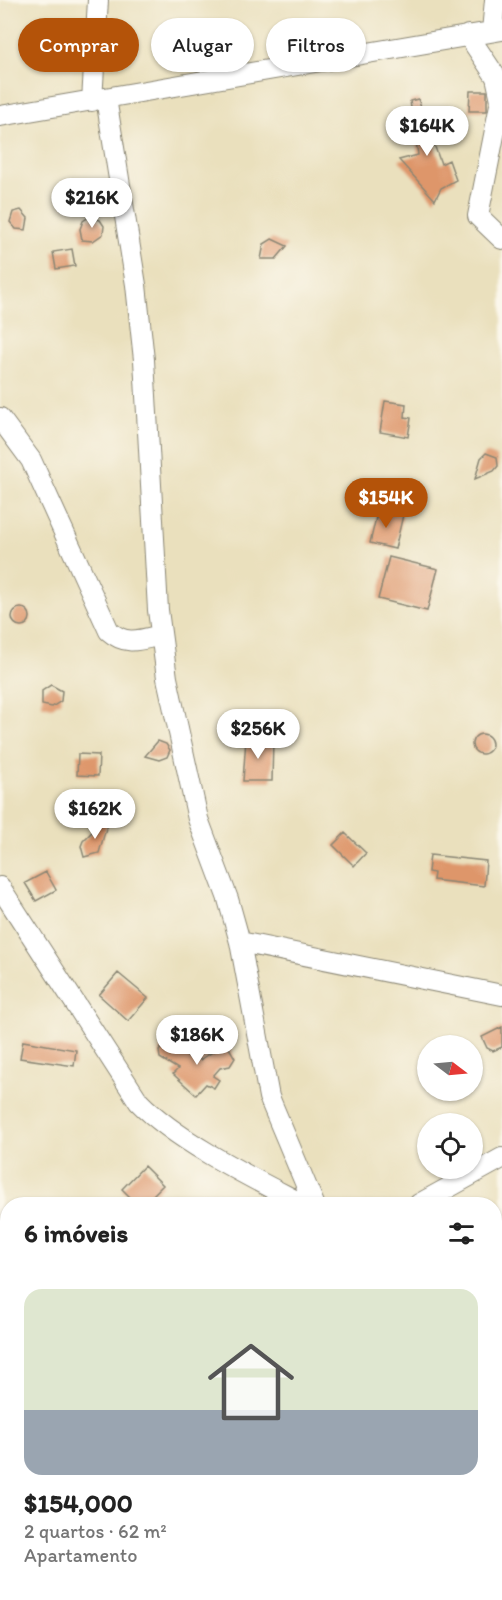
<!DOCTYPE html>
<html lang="pt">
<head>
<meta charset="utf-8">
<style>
	body { margin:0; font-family:Itim,sans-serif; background:#f2f2f2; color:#222; height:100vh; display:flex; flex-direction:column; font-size:22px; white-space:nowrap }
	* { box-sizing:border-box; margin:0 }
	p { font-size:20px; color:#767676 }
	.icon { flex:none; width:33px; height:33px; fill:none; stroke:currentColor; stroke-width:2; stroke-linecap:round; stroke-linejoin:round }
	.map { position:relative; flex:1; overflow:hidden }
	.panel { position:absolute; left:0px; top:1197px; width:502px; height:404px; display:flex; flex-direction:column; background:#fff; border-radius:24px 24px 0 0; box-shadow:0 2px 4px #0004 }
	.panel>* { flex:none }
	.top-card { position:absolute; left:18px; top:18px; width:466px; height:54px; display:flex; gap:12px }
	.needle { width:39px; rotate:106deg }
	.controls { position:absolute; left:417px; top:1035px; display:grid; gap:12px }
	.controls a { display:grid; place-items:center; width:66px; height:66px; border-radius:50%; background:#fff; box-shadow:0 2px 4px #0004; font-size:30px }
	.price { position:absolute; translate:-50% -51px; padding:0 14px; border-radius:21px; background:#fff; color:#222; font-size:20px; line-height:39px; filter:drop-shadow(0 2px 3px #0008) }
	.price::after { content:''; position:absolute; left:50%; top:36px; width:18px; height:14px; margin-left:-9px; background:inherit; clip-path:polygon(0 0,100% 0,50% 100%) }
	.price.active { background:#b45309; color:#fff }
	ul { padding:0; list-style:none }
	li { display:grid; align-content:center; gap:12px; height:318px; padding:0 24px }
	li span { display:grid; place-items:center; height:186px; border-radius:18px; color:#555 }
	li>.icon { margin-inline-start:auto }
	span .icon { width:108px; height:108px; fill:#fffc; stroke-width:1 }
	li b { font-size:26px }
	h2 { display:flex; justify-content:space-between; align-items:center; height:72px; padding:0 24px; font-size:26px }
	.tag { padding:0 21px; border-radius:27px; background:#fff; box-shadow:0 2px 4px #0004; font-size:21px; line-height:54px }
	.tag.active { background:#b45309; color:#fff }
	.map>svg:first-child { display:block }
	.building { fill:#de966b }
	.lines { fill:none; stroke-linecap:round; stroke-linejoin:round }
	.street-casing { stroke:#8a8674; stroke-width:22 }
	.street { stroke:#fff; stroke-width:20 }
</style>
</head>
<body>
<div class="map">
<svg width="502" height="1600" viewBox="0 0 502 1600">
	<rect width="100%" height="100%" fill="#fbf7ec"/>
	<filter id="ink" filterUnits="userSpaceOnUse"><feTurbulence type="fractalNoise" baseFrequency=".0167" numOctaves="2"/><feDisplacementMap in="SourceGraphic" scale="12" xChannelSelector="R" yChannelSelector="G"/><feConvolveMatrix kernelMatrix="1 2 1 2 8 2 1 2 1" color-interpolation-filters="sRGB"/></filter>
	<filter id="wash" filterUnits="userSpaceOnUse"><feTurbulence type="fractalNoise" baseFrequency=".008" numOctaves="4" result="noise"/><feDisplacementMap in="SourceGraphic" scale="24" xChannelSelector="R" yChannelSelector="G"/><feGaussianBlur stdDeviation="1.35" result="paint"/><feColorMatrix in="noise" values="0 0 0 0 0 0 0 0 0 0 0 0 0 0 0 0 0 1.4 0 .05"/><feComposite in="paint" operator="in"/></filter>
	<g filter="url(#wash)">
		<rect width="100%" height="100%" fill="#eae0bd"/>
		<g id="blocks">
			<path class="building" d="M470,91H487V111H469Z
				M418,99L441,164L449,160L456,180L441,188L435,200L399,160L418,155L410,101Z
				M21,210L28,218L26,230L16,229L10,222L13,212Z
				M89,217L100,220L104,226L103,234L93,241L82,240L80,229L83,221Z
				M272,239L287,246L276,259H261L264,244Z
				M72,249L75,266L56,269L53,252Z
				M385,401L406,404L405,417L411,418L408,437L380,432Z
				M486,453L497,457L498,466L494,471L475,479L481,458Z
				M378,509L403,515L395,549L370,543Z
				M389,557L438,569L427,611L378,599Z
				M12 617a9 9 0 1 1 18 0a9 9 0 1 1-18 0Z
				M51,685L62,691L61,701L52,707L42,705V691Z
				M472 744a10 10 0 1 1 20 0a10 10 0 1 1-20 0Z
				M246,739H273L272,781H243Z
				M158,741L166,744L170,750L167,757L159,760L145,756Z
				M78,754L99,755L98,776L77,775Z
				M110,814L99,853L84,857L81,846L83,841Z
				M345,833L366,853L354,866L333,845Z
				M430,855L486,861L484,886L433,880L434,873L428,872Z
				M46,872L56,890L36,901L25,883Z
				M118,973L148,998L128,1021L99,995Z
				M502,1027V1047L493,1051L487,1048L482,1037Z
				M23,1041L76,1050L74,1066L20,1058Z
				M165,1044L174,1045L189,1057L193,1053L200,1060L220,1047L228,1046L235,1058L230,1066L220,1068L213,1076L219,1080L214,1088L206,1084L196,1095L173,1074L178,1069L160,1058L159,1051Z
				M144,1166L163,1185L144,1204H137L122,1189Z"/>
		</g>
	</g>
	<g filter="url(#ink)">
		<use href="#blocks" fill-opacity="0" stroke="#8a8674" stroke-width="1.5"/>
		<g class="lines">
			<g class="street-casing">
				<path id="street" d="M492,31L495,0
					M468,35L496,77L501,100L478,216L502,239
					M106,98L136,285L144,360L158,610L167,678L198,819L228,899L240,942L269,1097L314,1204
					M92,101L98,0
					M0,116L502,30
					M0,418L31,460L109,631C126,646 140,640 161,635
					M0,887L139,1102C178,1142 252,1178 302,1204
					M240,942L502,995
					M419,1204L502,1158
					M0,1415L8,1412
					M0,1588L16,1600
					M456,1593L460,1600"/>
			</g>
			<use href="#street" class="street"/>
		</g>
	</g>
</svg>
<div class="controls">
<a><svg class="needle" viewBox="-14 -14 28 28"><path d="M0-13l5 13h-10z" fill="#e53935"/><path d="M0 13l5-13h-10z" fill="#767676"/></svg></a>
<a><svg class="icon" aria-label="locate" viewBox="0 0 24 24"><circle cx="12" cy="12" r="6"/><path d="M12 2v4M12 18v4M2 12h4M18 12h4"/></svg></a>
</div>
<b class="price" style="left:427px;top:157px">$164K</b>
<b class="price" style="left:92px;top:229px">$216K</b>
<b class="price active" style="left:386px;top:529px">$154K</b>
<b class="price" style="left:258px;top:760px">$256K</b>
<b class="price" style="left:95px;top:840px">$162K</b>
<b class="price" style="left:197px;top:1066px">$186K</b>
<div class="top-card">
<a class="tag active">Comprar</a>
<a class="tag">Alugar</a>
<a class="tag">Filtros</a>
</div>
<section class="panel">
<h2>6 imóveis<svg class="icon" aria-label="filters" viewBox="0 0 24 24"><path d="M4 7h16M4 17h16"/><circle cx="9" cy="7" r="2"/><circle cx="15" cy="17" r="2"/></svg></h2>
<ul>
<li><span style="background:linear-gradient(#dfe7d0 65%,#9aa5b1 0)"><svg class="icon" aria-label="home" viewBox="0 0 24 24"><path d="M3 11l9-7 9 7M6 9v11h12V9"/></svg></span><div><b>$154,000</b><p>2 quartos · 62 m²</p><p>Apartamento</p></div></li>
</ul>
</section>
</div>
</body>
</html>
